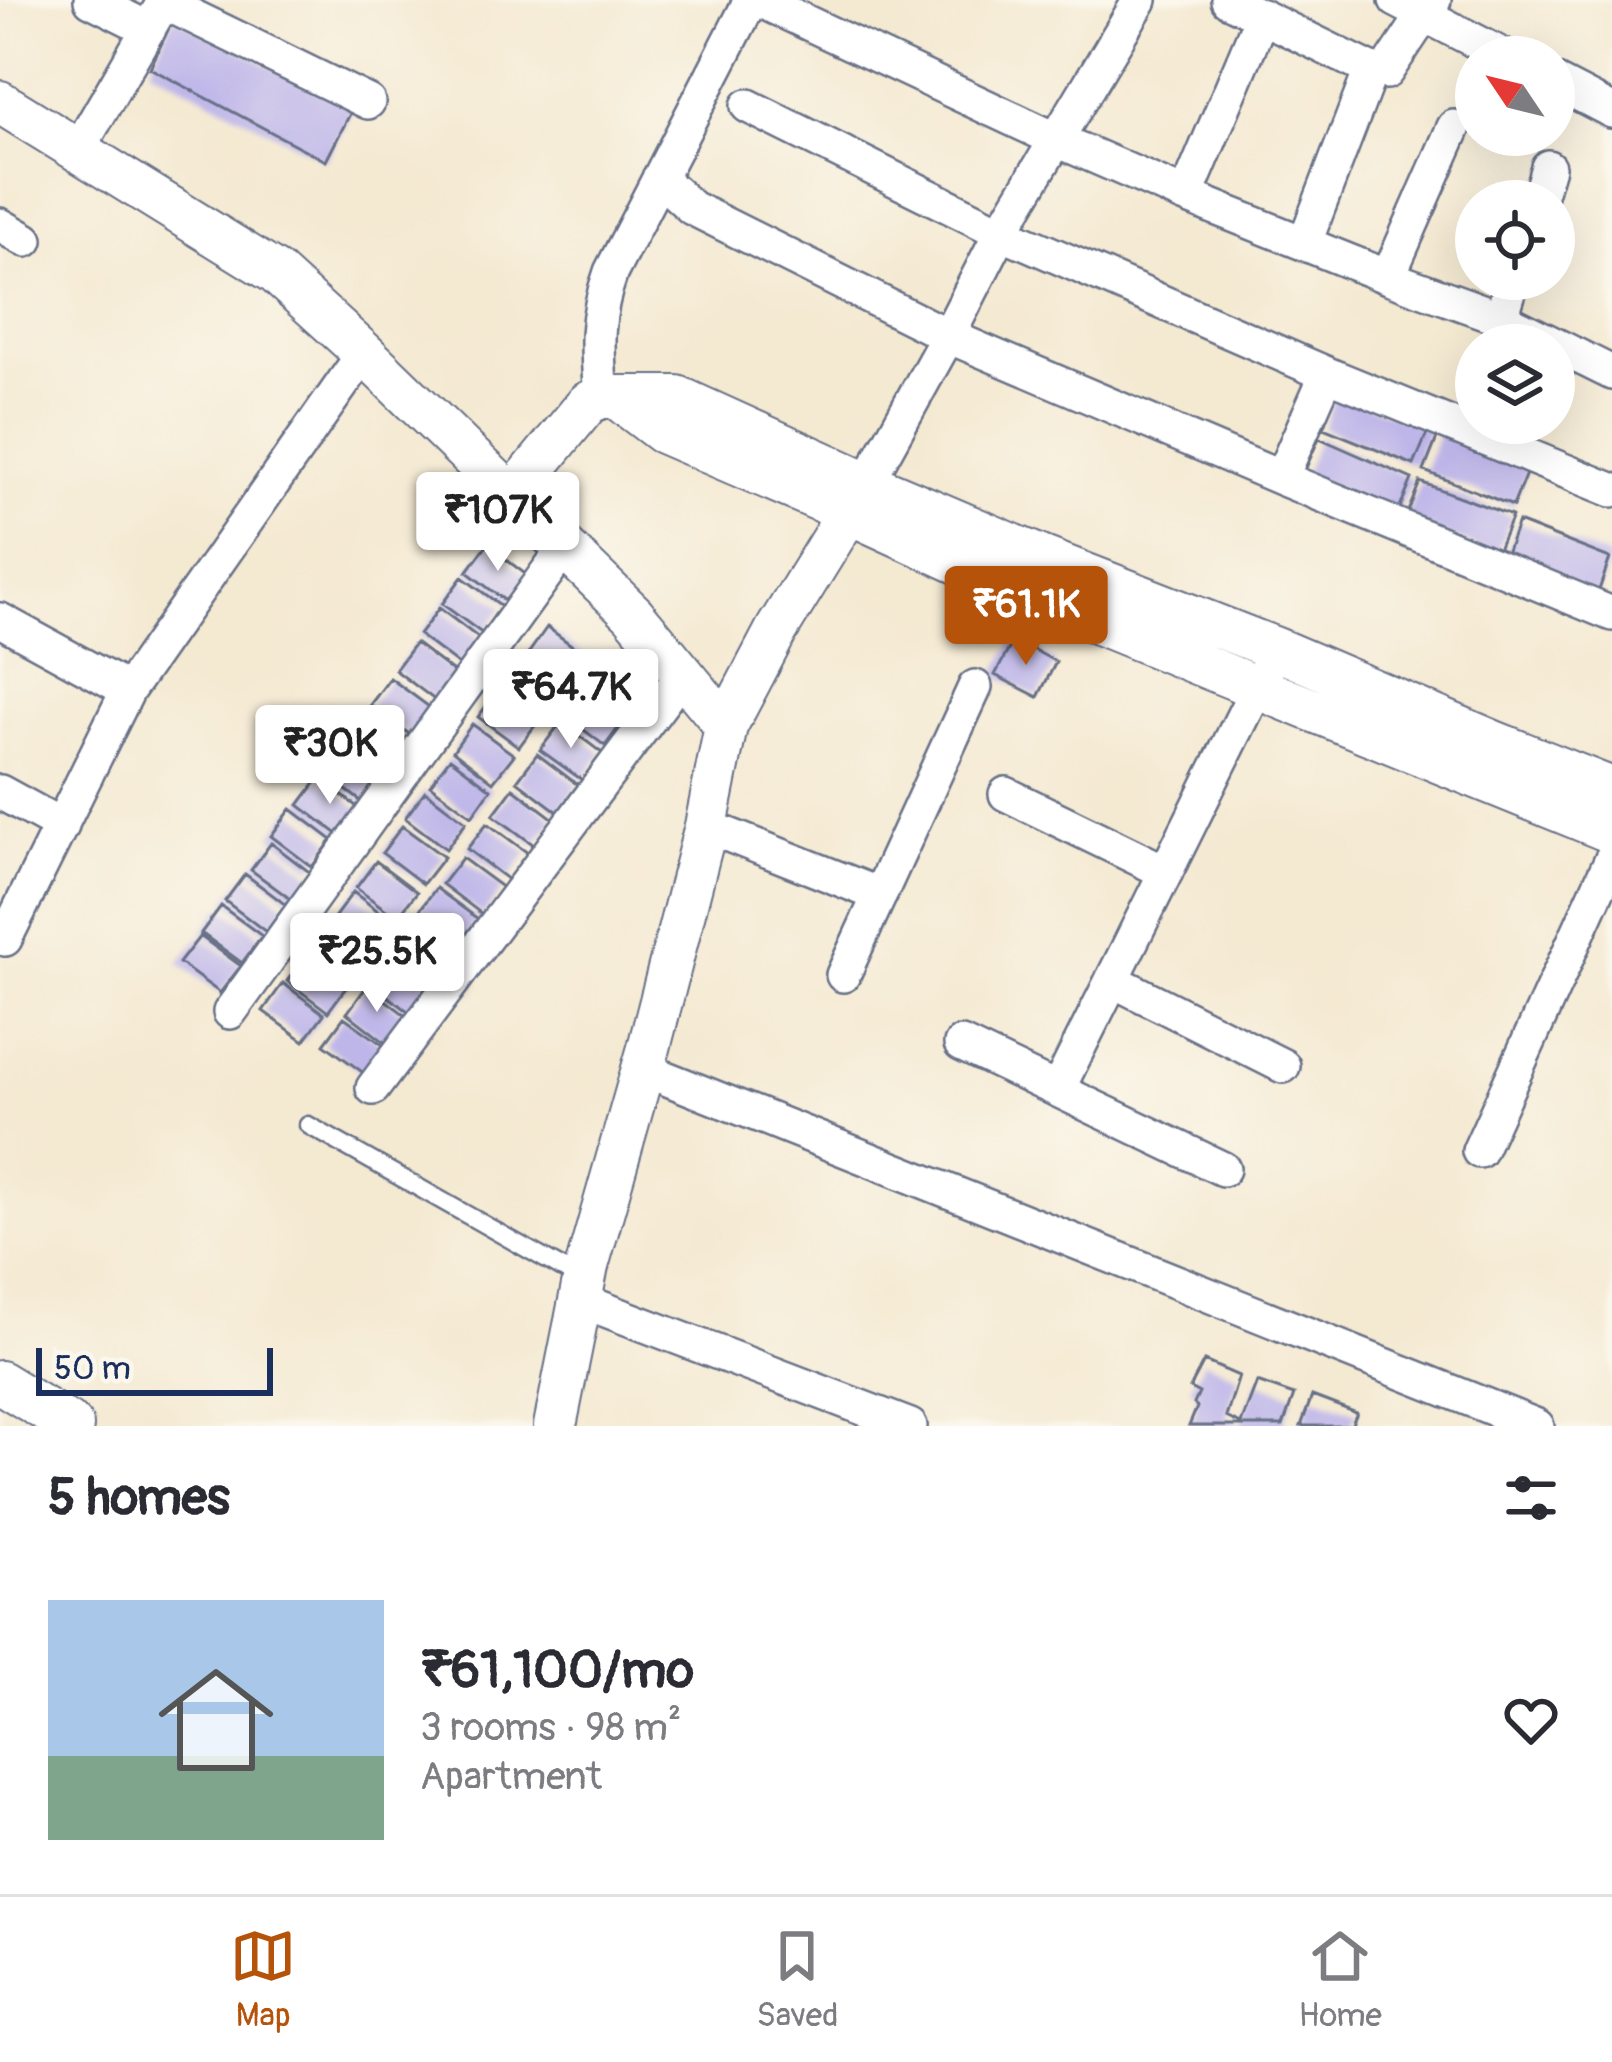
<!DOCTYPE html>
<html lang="en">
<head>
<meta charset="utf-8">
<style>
	body { margin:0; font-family:Pangolin,sans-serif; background:#f2f2f3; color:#2b2b33; height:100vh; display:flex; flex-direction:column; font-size:45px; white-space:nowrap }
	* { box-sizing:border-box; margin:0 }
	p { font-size:39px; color:#7c7c81 }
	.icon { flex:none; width:66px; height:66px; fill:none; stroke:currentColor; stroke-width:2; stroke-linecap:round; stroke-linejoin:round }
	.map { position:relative; height:1426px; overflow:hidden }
	.drawer { display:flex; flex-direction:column; background:#fff; flex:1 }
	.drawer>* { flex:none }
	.needle { width:78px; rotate:305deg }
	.buttons { position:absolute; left:1455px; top:36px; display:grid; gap:24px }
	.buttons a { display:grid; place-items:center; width:120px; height:120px; border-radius:50%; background:#fff; box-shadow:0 12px 48px #0002; font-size:60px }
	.scale { position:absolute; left:36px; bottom:30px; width:237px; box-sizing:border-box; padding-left:12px; border:6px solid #1b2f5e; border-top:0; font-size:33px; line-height:42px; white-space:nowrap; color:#1b2f5e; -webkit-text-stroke:9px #fbf7ec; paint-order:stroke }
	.price { position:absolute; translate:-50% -102px; padding:0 27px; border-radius:12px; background:#fff; color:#222; font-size:39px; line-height:78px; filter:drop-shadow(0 3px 6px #0008) }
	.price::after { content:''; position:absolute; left:50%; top:72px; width:36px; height:27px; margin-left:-18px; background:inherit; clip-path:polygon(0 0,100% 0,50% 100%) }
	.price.current { background:#b45309; color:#fff }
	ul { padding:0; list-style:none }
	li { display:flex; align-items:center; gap:36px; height:300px; padding:0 48px }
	li span { display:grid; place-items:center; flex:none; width:336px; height:240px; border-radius:0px; color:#555 }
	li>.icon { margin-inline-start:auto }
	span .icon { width:144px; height:144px; fill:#fffc; stroke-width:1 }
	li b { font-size:51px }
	h2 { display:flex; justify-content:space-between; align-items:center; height:144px; padding:0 48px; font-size:51px }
	.menu { display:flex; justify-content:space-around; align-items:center; height:168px; border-top:3px solid #e1e1e2; background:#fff; font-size:33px; color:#7c7c81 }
	.menu a { display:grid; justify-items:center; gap:6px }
	.menu .current { color:#b45309 }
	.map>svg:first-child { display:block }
	.building { fill:#beb6e9 }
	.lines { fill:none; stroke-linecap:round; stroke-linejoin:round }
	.service-casing { stroke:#677086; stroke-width:21 }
	.minor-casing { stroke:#677086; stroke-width:38 }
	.tertiary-casing { stroke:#677086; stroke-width:46 }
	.service { stroke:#fff; stroke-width:16 }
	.minor { stroke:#fff; stroke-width:33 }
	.tertiary { stroke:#fff; stroke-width:42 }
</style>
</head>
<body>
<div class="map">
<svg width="1612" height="1426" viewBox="0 0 1612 1426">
	<rect width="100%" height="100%" fill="#fbf7ec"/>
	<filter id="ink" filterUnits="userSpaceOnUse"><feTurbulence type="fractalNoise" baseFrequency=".00833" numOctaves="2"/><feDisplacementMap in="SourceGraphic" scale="24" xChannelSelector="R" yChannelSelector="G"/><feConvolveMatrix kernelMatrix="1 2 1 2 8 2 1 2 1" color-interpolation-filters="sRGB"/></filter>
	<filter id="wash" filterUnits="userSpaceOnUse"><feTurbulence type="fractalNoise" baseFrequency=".004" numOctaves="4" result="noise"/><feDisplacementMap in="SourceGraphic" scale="48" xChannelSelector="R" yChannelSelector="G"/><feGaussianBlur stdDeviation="2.7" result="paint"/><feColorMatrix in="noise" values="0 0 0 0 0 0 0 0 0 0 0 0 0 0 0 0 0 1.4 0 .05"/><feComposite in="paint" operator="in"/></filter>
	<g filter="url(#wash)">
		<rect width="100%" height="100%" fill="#f4e9d1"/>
		<g id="blocks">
			<path class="building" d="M174,17L353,108L326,161L150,68Z
				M1336,394L1429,429L1414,465L1323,428Z
				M1439,433L1529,466L1513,506L1424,471Z
				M1319,438L1412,479L1397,515L1303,475Z
				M1420,482L1512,516L1496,554L1405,519Z
				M1518,522L1610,558L1597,596L1505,556Z
				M487,545L528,576L508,603L467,572Z
				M462,577L503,607L483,634L442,604Z
				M439,608L480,639L460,666L419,635Z
				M547,627L589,658L569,685L528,654Z
				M1014,639L1056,662L1038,697L995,675Z
				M415,643L456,674L436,701L395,670Z
				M609,655L650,685L630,712L589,681Z
				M526,658L567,688L547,715L506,685Z
				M390,678L432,709L412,736L370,705Z
				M584,688L625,719L605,746L564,715Z
				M498,690L539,720L519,747L478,717Z
				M366,713L408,743L387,771L346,740Z
				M561,722L602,753L582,780L540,750Z
				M472,724L514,755L493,782L453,751Z
				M341,744L382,774L362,802L321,771Z
				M537,754L578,785L558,812L517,781Z
				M450,758L491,789L472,816L430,785Z
				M319,778L360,809L340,836L299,805Z
				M513,788L554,819L534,845L493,815Z
				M425,791L466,822L446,849L405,818Z
				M291,809L332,840L312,867L271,836Z
				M487,823L528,853L508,880L467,849Z
				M402,826L444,857L423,884L382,853Z
				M271,843L312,874L293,901L251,870Z
				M462,858L503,888L483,915L442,884Z
				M376,861L417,892L397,918L356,888Z
				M245,874L286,905L266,932L225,901Z
				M436,888L478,919L457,946L416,915Z
				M353,892L394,923L374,950L333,919Z
				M221,906L262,936L242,963L201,933Z
				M329,922L371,953L350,980L309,949Z
				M414,923L456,954L436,981L394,950Z
				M200,936L241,966L220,993L179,963Z
				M307,954L348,985L328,1012L287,981Z
				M391,957L432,987L412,1014L371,984Z
				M283,983L324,1014L304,1041L263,1011Z
				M367,986L408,1017L387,1044L347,1013Z
				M344,1017L386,1047L365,1074L324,1044Z
				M1204,1361L1239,1376L1226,1417L1241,1424L1257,1382L1294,1395L1283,1426H1189L1197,1407L1194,1404L1199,1393L1190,1388Z
				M1312,1396L1357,1413L1351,1426H1301Z"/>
		</g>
	</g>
	<g filter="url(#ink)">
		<use href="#blocks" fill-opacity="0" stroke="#677086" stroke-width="3"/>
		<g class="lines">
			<g class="service-casing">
				<path id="service" d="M308,1125L584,1281"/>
			</g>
			<g class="minor-casing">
				<path id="minor" d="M91,0L149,29
					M759,0L1055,139L1186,196L1388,277L1501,318L1612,373
					M1228,0L1371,70L1386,72L1434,0
					M1396,0L1506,57
					M163,2L368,102
					M1554,81L1612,111
					M748,106L1001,232L1327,374L1612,490
					M78,150L165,0
					M659,178L692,208L948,336L1281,478L1612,614
					M1186,196L1262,16
					M1538,201L1548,167
					M0,225L26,240
					M1305,242L1371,70
					M1388,277L1454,127
					M1501,318L1513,279
					M601,397C597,347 594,320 611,272L751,0
					M1281,478L1327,374
					M867,483L948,336L1001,232L1140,0
					M0,620L128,690
					M0,792L62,826
					M1006,794L1166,872
					M706,826L880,895
					M0,936L5,939L128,690L364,353
					M843,975L975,687
					M1112,980L1283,1066
					M230,1012L564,549
					M961,1044L1223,1169
					M643,1069L1537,1426
					M373,1088L683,674
					M1058,1089L1268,666
					M1479,1151L1612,858
					M580,1300L910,1426"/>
			</g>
			<g class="tertiary-casing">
				<path id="tertiary" d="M0,102L276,273L364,353L633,614L726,726
					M616,397L662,432L850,513L1027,594L1612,832
					M511,497L588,403L601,397H677L867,483L1043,558L1276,649L1496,743L1612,789
					M0,1382L72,1426
					M555,1426L587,1266L649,1048L706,826L726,726L777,629L863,489"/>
			</g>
			<use href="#service" class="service"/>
			<use href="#minor" class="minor"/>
			<use href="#tertiary" class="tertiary"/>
		</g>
	</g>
</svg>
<div class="buttons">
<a><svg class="needle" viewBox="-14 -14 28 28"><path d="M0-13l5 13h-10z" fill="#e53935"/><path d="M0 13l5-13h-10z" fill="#7c7c81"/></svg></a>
<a><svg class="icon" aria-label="locate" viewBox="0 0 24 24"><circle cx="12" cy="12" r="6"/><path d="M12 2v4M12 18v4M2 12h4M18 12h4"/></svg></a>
<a><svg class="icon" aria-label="layers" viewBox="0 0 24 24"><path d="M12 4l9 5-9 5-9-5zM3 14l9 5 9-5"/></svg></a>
</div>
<div class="scale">50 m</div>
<b class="price" style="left:498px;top:574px">₹107K</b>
<b class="price current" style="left:1026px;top:668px">₹61.1K</b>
<b class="price" style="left:571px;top:751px">₹64.7K</b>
<b class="price" style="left:330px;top:807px">₹30K</b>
<b class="price" style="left:377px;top:1015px">₹25.5K</b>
</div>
<section class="drawer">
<h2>5 homes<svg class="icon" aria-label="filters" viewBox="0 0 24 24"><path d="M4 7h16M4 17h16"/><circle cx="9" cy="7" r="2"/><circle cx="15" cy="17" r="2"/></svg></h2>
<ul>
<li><span style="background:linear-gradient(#a9c7e8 65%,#7fa58c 0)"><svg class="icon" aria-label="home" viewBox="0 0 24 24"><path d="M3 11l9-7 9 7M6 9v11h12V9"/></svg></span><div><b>₹61,100/mo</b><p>3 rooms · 98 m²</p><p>Apartment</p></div><svg class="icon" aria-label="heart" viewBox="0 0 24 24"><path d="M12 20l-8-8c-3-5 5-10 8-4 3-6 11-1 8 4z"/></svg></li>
</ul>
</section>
<nav class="menu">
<a class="current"><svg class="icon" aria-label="map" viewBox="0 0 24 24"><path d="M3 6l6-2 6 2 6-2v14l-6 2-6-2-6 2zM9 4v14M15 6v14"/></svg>Map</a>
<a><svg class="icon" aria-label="saved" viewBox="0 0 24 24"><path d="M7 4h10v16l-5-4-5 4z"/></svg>Saved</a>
<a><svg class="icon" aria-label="home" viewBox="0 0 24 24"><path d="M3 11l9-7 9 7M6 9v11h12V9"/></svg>Home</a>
</nav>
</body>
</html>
